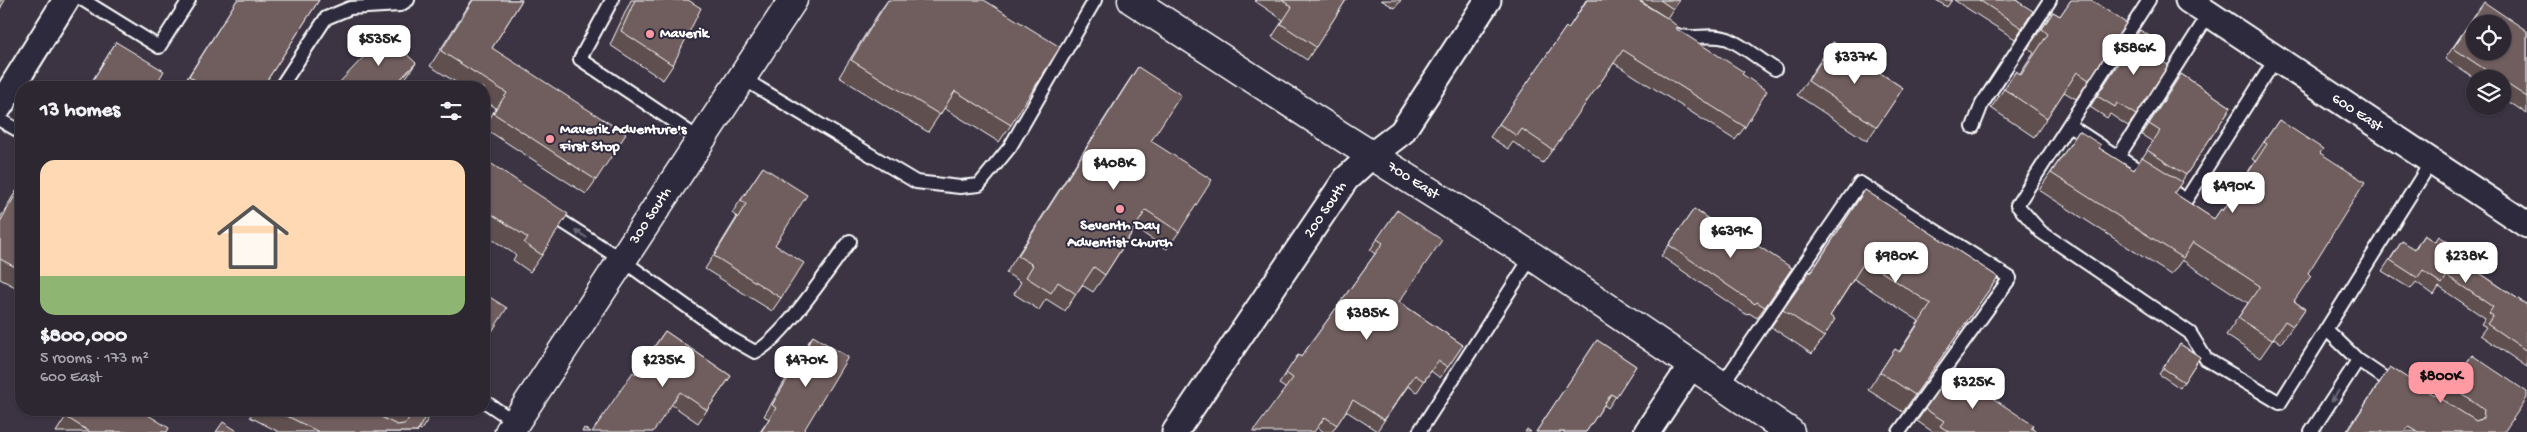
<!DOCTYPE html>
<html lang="en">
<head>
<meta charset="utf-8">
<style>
	body { margin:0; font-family:"Gochi Hand",sans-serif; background:#39333e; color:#f1f3f6; height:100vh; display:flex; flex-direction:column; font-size:19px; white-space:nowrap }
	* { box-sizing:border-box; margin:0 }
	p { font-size:16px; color:#a7a5ac }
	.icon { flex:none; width:28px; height:28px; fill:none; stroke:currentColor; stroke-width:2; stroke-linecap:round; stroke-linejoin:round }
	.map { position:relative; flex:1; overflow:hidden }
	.details { position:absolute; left:15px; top:81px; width:475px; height:335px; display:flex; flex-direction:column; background:#2d2732; border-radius:20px; box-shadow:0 1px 4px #0004,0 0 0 1px #48444d }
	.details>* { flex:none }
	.fabs { position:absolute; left:2466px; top:15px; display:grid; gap:10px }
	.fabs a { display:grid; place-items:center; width:45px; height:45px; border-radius:50%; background:#2d2732; box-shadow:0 1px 4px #0004,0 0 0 1px #48444d; font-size:25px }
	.price { position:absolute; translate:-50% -42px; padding:0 11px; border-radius:10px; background:#fff; color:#222; font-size:16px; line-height:32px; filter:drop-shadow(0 1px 2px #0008) }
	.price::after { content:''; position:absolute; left:50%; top:30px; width:15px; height:11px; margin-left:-8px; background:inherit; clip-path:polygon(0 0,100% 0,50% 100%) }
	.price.current { background:#ff9aa2; color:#111 }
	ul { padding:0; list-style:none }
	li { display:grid; align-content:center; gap:10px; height:265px; padding:0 25px }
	li span { display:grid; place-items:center; height:155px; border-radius:15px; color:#555 }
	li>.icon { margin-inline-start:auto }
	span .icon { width:90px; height:90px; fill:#fffc; stroke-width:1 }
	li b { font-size:21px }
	h2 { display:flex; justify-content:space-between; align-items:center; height:60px; padding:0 25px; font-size:21px }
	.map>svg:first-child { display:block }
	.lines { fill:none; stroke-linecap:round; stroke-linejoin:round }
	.lane-casing { stroke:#fff; stroke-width:16 }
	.street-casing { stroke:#fff; stroke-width:29 }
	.secondary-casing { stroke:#fff; stroke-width:31 }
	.lane { stroke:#2f2a3d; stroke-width:12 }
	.street { stroke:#2f2a3d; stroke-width:25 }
	.secondary { stroke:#2f2a3d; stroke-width:28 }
	.wall { fill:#605050; stroke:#fff }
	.shaded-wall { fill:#4e4141; stroke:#fff }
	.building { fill:#705d5d; stroke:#fff; fill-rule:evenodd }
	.oneway { fill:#6d6a77 }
	.poi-dot { fill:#ff9aa2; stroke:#2f2a3d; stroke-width:2 }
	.labels { text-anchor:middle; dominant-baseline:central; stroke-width:4; stroke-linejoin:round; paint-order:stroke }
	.poi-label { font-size:15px; font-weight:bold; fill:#fff; stroke:#2f2a3d; text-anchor:start }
	.street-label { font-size:15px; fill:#fff; stroke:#2f2a3d }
</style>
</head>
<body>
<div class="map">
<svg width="2527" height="432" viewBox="0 0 2527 432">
	<rect width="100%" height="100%" fill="#3c3443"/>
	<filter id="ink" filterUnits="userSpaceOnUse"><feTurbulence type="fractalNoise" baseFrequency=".02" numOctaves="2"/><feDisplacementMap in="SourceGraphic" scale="10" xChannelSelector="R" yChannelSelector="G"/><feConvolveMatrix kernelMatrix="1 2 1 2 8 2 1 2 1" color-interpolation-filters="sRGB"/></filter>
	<g filter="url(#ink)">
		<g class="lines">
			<g class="lane-casing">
				<path id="lane" d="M83,0L159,47L189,0
					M612,0L580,59L701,140
					M2149,0L2017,205L2041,232L2190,333L2206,359L2280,403L2431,162
					M1673,33C1688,42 1710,32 1728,39C1744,46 1760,60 1775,69
					M742,78L916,182L960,187L979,185L1010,147L1095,0
					M280,88L326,18L350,8L400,5L408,0
					M0,120L21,132
					M2069,125L2118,157L2209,14
					M1973,127L1982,104L2050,0
					M2118,157L2186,200L2275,60
					M549,213L622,260L732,339L755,352C782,340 830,267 850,241
					M2326,329L2358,360L2396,386
					M1721,386L1860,183L2010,278L1899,432
					M484,401L515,422
					M1419,432L1532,256
					M2311,432L2358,360"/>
			</g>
			<g class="street-casing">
				<path id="street" d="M2188,0L2527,225
					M0,106L66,0
					M1175,432L1346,179L1372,155L1402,132L1488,0
					M1647,432L1691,366"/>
			</g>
			<g class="secondary-casing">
				<path id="secondary" d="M1132,0L1341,136L1532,256L1790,432
					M509,432L793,0"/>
			</g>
			<use href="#lane" class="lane"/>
			<use href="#street" class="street"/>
			<use href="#secondary" class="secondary"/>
		</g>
		<path class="wall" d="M237,0H319L262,88H184L182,86Z
			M472,0H522L492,48L596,180L586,194L484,128L496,108L484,100V88H465L430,66Z
			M631,0H688L673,65L663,80L610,45Z
			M888,0L1011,125L999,142L944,108L928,132L839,77L878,14Z
			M1256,0H1346L1307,60L1272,37L1283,20L1255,1Z
			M1381,0H1401L1395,8Z
			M1586,0H1637L1665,17L1639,0H1679L1667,18L1675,28L1742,74L1745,127L1735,140L1614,63L1543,163L1513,142L1508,149L1490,137L1566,27L1568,29Z
			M1936,0H1952L1947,7Z
			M1954,0H2018L2022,28L2015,39Z
			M2071,0L2089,80L2076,99L2064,92L2034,137L1991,108L2016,71L2020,74L2034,53L2028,48L2053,12L2060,16Z
			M2476,13L2527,31V114L2502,97V79H2475L2445,59Z
			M2140,30L2149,52L2136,115L2128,126L2110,114L2107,118L2090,107Z
			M116,42L154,88H88Z
			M1833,42L1903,88L1867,141L1797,95Z
			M1138,67L1151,141L1179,232L1167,249L1135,228L1105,275L1093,292L1082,285L1065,311L1046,299L1039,310L1014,294L1021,282L1006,273L1126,85Z
			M2181,74L2231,107L2174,193L2214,219L2221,209L2223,211L2255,161L2252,159L2279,120L2320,153L2308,273L2294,301L2305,309L2281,343L2274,338L2260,358L2226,335L2248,303L2182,260L2171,275L2039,190L2079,131L2099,148L2134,170L2153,142L2142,135Z
			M484,159L542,255L530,272L513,260L516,255L484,234Z
			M763,167L775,245L781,298L772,311L705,269L737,217L732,213Z
			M21,184V290L0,279V218L13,196Z
			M1865,190L1998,277L1903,412L1868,390L1895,349L1899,352L1919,321L1854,279L1830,316L1824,337L1812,354L1771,327L1810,271L1811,272Z
			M1694,209L1746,245L1792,268L1757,318L1749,313L1747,315L1661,256Z
			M1397,210L1399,302L1463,345L1440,378L1431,371L1417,392L1408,386L1377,431L1346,411L1332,432H1324L1317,427L1285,388L1279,384L1298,355L1301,357L1375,254L1370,250Z
			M2424,235L2527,305V367L2480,335L2486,327L2481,324L2485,318L2439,287L2434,295L2416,282L2411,289L2382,271L2402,241L2414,249Z
			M665,331L731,376L698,423L672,405L635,374Z
			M813,336L803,432H760L769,419L764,416L805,347Z
			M1597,340L1636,366L1608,408L1604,405L1586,432H1536Z
			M2180,344L2200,357L2180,388L2159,374Z
			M2472,355L2504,432H2346L2390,367L2441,400Z
			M1952,371L2031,428L2037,432H1933L1917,421Z
			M70,410H140L167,432H56Z
			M253,410H434L421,430L419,429L417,432H279L250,417Z"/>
		<path class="shaded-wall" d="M416,63L407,76L396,88H392Z"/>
		<path class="building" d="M0,0H5L0,9Z
			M237,0H319L262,88H207L189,76Z
			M473,0H522L492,48L626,134L596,180L493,113L507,93L441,51Z
			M635,0H688L701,8L673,65L621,31Z
			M888,0H984L1060,47L1011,125L955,91L940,115L851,60Z
			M1282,0H1346L1316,47L1281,24L1292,7Z
			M1587,0H1637L1667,18L1677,26L1675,28L1744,72L1742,74L1767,91L1745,127L1623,50L1553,150L1522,129L1517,136L1499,124L1566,27L1568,29Z
			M1660,0H1679L1673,9Z
			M1979,0H2018L2017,1L2033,11L2022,28Z
			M2071,0H2091L2126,23L2089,80L2077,72L2047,118L2004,89L2016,71L2021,75L2048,34L2042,29L2053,12L2060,16Z
			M2484,2L2527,31V97L2502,81V79H2499L2453,48ZM2475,24H2502V51H2475Z
			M2140,30L2156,40L2149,52L2168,65L2136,115L2117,103L2115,107L2097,96Z
			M385,34L416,63L392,88H336L338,84Z
			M116,42L164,71L154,88H88Z
			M1833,42L1903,88L1877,127L1808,81Z
			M1138,67L1181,95L1151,141L1212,180L1179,232L1146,210L1105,275L1094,267L1076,294L1058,282L1051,293L1026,277L1033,265L1018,256Z
			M2181,74L2231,107L2186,175L2147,150L2160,131L2149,124Z
			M2279,120L2323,149L2320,153L2365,182L2308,273L2311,276L2294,301L2305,309L2293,326L2285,321L2272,340L2238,318L2260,286L2193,242L2183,258L2051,173L2079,131L2101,145L2099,148L2134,170L2142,157L2182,182L2174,193L2214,219L2221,209L2223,211L2267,144L2264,142Z
			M484,159L568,214L542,255L524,243L528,238L484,209Z
			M763,167L807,195L775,245L804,263L781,298L714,256L746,204L741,200Z
			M21,185V270L0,259V222Z
			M1865,190L1998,277L1915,395L1880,372L1895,349L1900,352L1931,304L1865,261L1830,316L1835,319L1824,337L1783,310L1810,271L1811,273Z
			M1694,209L1746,245L1749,240L1792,268L1765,307L1757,302L1755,304L1669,245Z
			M1397,210L1442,240L1399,302L1463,345L1448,367L1438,361L1424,381L1415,375L1384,420L1353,400L1337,425L1325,417L1314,432H1253L1293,378L1286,373L1298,355L1301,357L1383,243L1377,239Z
			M2424,235L2435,242L2439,236L2464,252L2459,259L2527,305V351L2487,324L2493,316L2489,313L2493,307L2447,276L2442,284L2423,271L2418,278L2390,260L2402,241L2415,249Z
			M488,296L507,308L484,344V302Z
			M665,331L731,376L707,410L680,392L653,432H592L633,372L636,374Z
			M813,336L848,357L803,432H761L776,408L772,405Z
			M1597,340L1636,366L1616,397L1611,394L1586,432H1536Z
			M2180,344L2200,357L2184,382L2163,368Z
			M2472,355L2527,392V398L2504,432H2418L2408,426L2404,432H2347L2390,367L2476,421L2483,418L2484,410L2451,386Z
			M1952,371L2033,425L2031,428L2037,432H1949L1940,426L1944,421L1925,409Z
			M71,410H140L169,428L167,432H90L66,417Z
			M275,410H367L397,425L404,424L408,421L407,413L401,410H434L431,415L427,413L417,432H319Z
			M223,422L239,432H216Z
			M584,428L591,432H582Z
			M1527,429L1531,432H1525Z"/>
		<defs><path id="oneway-solid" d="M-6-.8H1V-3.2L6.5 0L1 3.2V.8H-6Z" transform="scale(1.25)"/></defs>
		<g class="oneway">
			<use href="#oneway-solid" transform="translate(581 234) rotate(-147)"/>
			<use href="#oneway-solid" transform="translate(2335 396) rotate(123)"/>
		</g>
	</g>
	<g class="poi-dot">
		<circle cx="650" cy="34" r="5"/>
		<circle cx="550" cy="139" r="5"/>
		<circle cx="1120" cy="209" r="5"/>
	</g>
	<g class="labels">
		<g class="poi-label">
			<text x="660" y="34">Maverik</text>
			<text x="560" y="130">Maverik Adventure's<tspan x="560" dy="17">First Stop</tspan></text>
			<text x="1120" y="226" text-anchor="middle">Seventh Day<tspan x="1120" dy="17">Adventist Church</tspan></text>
		</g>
		<g class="street-label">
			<text transform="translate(2357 113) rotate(33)">600 East</text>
			<text transform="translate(1413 181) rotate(32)">700 East</text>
			<text transform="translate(1326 210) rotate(-56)">200 South</text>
			<text transform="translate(651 216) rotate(-57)">300 South</text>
		</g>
	</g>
</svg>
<div class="fabs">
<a><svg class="icon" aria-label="locate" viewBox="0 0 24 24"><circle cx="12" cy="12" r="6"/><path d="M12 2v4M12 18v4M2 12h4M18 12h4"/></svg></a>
<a><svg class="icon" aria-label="layers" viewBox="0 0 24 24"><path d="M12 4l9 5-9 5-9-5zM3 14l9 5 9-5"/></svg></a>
</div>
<b class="price" style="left:379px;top:67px">$535K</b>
<b class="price" style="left:2134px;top:76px">$586K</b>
<b class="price" style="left:1855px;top:85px">$337K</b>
<b class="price" style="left:1114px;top:191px">$408K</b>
<b class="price" style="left:2233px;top:214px">$490K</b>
<b class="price" style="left:1731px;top:259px">$639K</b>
<b class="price" style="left:1896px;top:284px">$980K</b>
<b class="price" style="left:2466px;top:284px">$238K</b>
<b class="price" style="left:1367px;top:341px">$385K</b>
<b class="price" style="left:663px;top:388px">$235K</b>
<b class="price" style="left:806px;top:388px">$470K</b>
<b class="price current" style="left:2441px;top:404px">$800K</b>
<b class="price" style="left:1973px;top:410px">$325K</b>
<section class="details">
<h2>13 homes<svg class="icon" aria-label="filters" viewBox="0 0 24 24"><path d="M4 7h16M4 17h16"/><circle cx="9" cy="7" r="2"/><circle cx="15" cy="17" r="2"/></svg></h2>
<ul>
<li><span style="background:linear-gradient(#ffd9b3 75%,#8fb573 0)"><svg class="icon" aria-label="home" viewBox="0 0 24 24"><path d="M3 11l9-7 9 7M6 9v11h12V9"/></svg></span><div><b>$800,000</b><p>5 rooms · 173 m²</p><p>600 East</p></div></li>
</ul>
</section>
</div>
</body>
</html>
